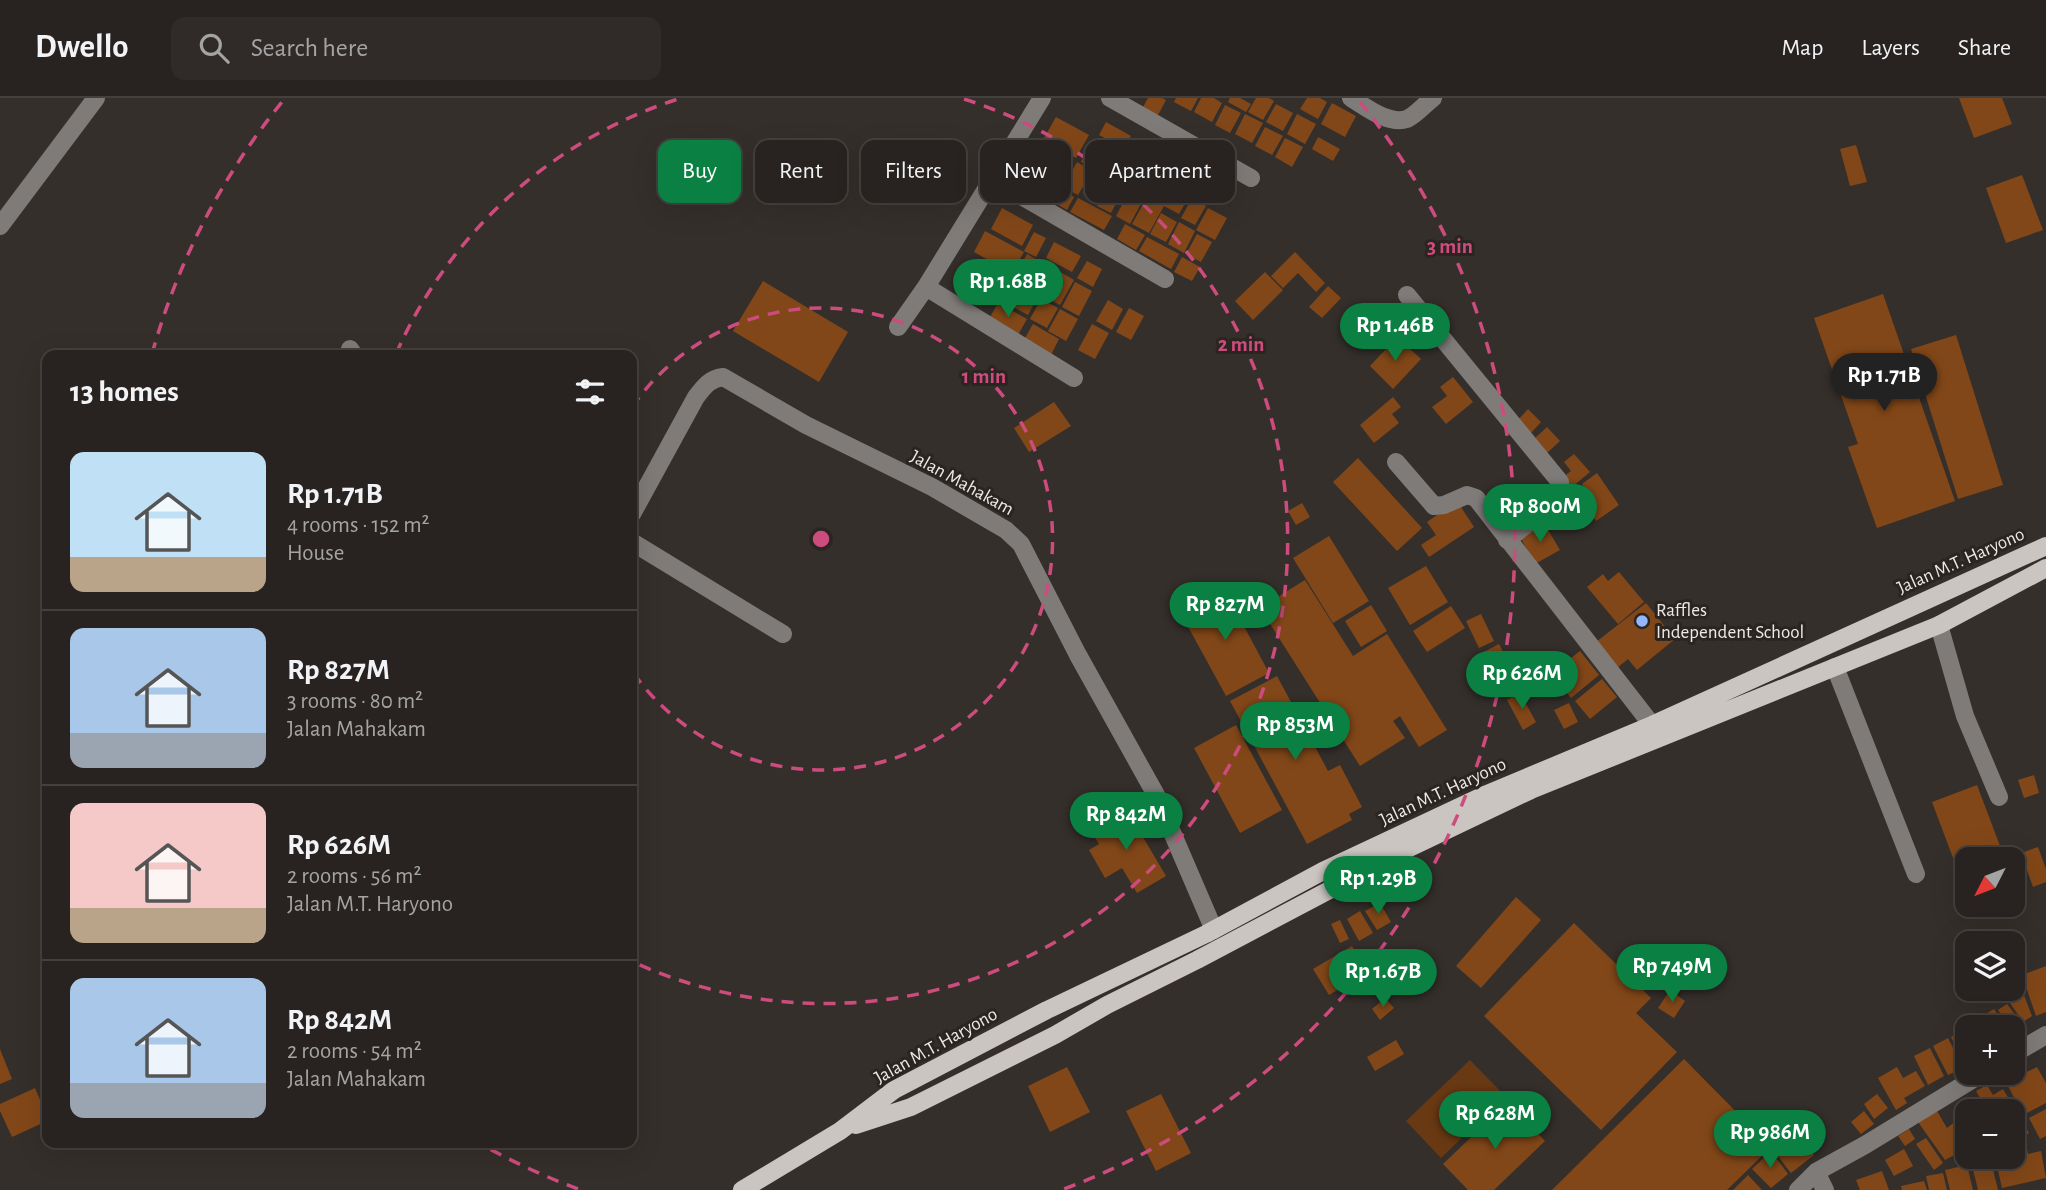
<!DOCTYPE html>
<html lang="en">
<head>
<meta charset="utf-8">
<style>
	body { margin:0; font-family:"Alegreya Sans",sans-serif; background:#302b29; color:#f1f3f6; height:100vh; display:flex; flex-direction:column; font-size:26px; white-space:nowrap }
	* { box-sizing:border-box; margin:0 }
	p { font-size:23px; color:#a5a4a5 }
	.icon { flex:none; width:38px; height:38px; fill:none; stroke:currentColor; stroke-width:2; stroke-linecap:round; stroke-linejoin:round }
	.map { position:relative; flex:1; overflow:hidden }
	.panel { position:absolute; left:42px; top:252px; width:595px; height:798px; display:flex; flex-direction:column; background:#282320; border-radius:14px; box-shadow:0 7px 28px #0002,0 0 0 2px #44403e }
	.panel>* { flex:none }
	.banner { position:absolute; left:658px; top:42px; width:665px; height:63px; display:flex; gap:14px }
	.needle { width:46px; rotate:228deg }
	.controls { position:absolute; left:1955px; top:749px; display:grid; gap:14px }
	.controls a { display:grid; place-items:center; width:70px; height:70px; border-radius:14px; background:#282320; box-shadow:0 7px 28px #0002,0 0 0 2px #44403e; font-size:35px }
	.price { position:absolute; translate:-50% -60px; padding:0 16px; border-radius:24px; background:#0b8043; color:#fff; font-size:23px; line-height:46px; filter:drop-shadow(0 2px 4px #0008) }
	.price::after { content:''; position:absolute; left:50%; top:42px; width:21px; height:16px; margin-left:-10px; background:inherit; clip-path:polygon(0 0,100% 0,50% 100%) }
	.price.active { background:#222; color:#fff }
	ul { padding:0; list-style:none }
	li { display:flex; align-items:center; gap:21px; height:175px; padding:0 28px }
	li+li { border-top:2px solid #44403e }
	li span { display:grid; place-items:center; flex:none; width:196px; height:140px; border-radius:14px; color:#555 }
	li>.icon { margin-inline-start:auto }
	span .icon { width:84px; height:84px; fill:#fffc; stroke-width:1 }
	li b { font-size:30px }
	h2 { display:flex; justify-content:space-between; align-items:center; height:84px; padding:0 28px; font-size:30px }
	.pill { padding:0 24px; border-radius:14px; background:#282320; box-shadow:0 7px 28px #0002,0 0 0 2px #44403e; font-size:24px; line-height:63px }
	.pill.active { background:#0b8043; color:#fff }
	header { display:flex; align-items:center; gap:42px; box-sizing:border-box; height:98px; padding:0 35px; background:#282320; border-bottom:2px solid #44403e }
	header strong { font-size:33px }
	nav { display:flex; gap:38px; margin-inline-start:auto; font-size:24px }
	.search { width:490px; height:63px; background:#302b29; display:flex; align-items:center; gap:18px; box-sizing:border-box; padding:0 24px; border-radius:14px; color:#a5a4a5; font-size:26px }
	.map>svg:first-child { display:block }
	.green { fill:#693913 }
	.building { fill:#824718 }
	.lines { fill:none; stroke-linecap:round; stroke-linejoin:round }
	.minor { stroke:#7e7b79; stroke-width:18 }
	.major { stroke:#cbc5c1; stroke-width:18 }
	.ring { fill:none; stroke:#cd4c7e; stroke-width:3.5; stroke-dasharray:12 9 }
	.poi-dot { fill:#95b6fd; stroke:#2b2521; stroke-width:2.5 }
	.labels { text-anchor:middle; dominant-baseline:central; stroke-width:6; stroke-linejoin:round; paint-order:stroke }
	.street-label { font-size:19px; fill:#ede9e6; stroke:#2b2521 }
	.poi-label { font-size:19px; fill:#ede9e6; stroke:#2b2521; text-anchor:start }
	.centre { fill:#cd4c7e; stroke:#2b2521; stroke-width:3.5 }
	.ring-label { font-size:21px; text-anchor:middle; font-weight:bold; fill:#cd4c7e; stroke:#2b2521; stroke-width:6; stroke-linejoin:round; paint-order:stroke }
</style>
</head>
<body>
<header>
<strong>Dwello</strong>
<div class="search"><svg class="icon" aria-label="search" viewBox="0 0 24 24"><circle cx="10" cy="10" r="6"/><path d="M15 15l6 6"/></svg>Search here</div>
<nav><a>Map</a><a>Layers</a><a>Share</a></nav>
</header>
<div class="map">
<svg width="2046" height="1092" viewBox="0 0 2046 1092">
	<rect width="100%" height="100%" fill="#352f2b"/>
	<path class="green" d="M1470,962L1505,998L1441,1060L1406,1023Z"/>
	<path class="building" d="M1148,0H1162L1166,2L1157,19L1142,11Z
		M1176,0H1198L1191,13L1174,4Z
		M1201,0H1214L1222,5L1212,24L1194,14Z
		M1230,0H1240L1251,6L1246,14L1228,4Z
		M1256,0H1269L1274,3L1263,22L1248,14Z
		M1307,0H1320L1327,4L1318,21L1300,11Z
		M1959,0H2002L2012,26L1974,40Z
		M1332,5L1356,18L1345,39L1321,26Z
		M1276,6L1293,15L1283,33L1266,24Z
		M1225,7L1241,15L1230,35L1215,27Z
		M1245,16L1263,25L1252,45L1235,36Z
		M1297,16L1316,26L1305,46L1287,36Z
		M1056,19L1089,37L1076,60L1043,42Z
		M1106,24L1131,38L1124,50L1099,37Z
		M1265,29L1283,38L1272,57L1255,48Z
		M1318,39L1340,51L1333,63L1312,51Z
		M1285,40L1303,49L1292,69L1275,59Z
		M1092,43L1104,49L1093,70L1081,64Z
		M1039,45L1053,53L1041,76L1027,68Z
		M1141,45L1168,59L1162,71L1135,57Z
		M1856,47L1867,84L1850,88L1840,51Z
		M1106,55L1119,62L1109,82L1096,75Z
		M1058,56L1073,65L1062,85L1047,77Z
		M1077,64L1092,73L1078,97L1063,89Z
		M1121,64L1134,71L1111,115L1097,108Z
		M1022,68L1038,76L1031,88L1016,80Z
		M1185,70L1203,80L1194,95L1176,86Z
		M1140,73L1155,80L1130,126L1116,118Z
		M1093,77L1108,85L1097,104L1083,96Z
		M2022,77L2043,132L2006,145L1986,90Z
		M1040,78L1058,88L1051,102L1033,92Z
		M1156,83L1188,100L1179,116L1164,108L1149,135L1132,126Z
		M1060,91L1074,99L1067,112L1053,104Z
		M1078,100L1112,118L1104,132L1070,114Z
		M1192,100L1206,108L1195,127L1181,120Z
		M1002,110L1033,127L1022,148L991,131Z
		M1208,110L1227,120L1215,142L1196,132Z
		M1161,115L1177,124L1166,144L1150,136Z
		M1179,124L1195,133L1184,155L1168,146Z
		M1125,126L1145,137L1136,152L1117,141Z
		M985,133L1024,154L1012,175L974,154Z
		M1034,134L1046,140L1036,159L1024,153Z
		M1197,136L1212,144L1201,164L1186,156Z
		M1147,139L1179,156L1171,171L1139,153Z
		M1054,144L1081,158L1072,174L1046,160Z
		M1295,154L1325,185L1316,194L1298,175L1283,190L1271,178Z
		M1027,156L1053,171L1043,191L1016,176Z
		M1182,159L1200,169L1192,183L1174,174Z
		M1087,163L1102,171L1093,189L1077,180Z
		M1057,172L1074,182L1060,207L1043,198Z
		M1265,174L1283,192L1253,222L1235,203Z
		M1015,179L1041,193L1028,217L1002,203Z
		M763,183L848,234L819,284L733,233Z
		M1075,184L1092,193L1079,218L1062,209Z
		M1328,188L1341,200L1322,220L1309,209Z
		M1883,196L1955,403L1877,430L1848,349L1858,346L1814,220Z
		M1041,201L1058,210L1047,230L1030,221Z
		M1108,202L1123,211L1112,232L1096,223Z
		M998,205L1027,221L1018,237L989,221Z
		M1129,210L1144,218L1131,242L1116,234Z
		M1060,211L1078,221L1066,243L1048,233Z
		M1033,226L1059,241L1051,257L1024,242Z
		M1092,226L1109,235L1095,261L1078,252Z
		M1956,237L2003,387L1958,401L1911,251Z
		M1397,239L1421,261L1393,291L1370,268Z
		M1453,279L1473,304L1446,326L1432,309L1447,298L1440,289Z
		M1393,299L1401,309L1392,316L1399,325L1374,345L1360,327Z
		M1054,304L1071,328L1029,354L1014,330Z
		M1528,311L1541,324L1531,335L1518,322Z
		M1547,329L1560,343L1547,355L1535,340Z
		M1574,356L1590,374L1572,389L1563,379L1571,373L1564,364Z
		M1358,360L1422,430L1397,453L1333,384Z
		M1597,375L1619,407L1596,423L1581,402L1589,396L1582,386Z
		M1574,400L1588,422L1575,431L1561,409Z
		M1457,403L1474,429L1429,459L1421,447L1436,437L1427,424Z
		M1302,405L1310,419L1296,427L1288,413Z
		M1544,425L1560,452L1535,466L1520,439Z
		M1329,438L1369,503L1333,525L1293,460Z
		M1426,468L1448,504L1410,527L1388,490Z
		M1619,474L1644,504L1618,526L1587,489L1603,476L1608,483Z
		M1305,482L1353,558L1387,536L1447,632L1419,649L1400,618L1393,623L1405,640L1360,668L1260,510Z
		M1224,491L1269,575L1226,598L1180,514Z
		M1646,505L1675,541L1637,572L1628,561L1617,570L1596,544Z
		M1371,507L1387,533L1361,549L1345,523Z
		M1451,508L1465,530L1427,554L1413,533Z
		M1481,516L1494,543L1479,550L1466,523Z
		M1499,546L1520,586L1492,600L1472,560Z
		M1580,553L1599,577L1571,600L1552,575Z
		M1277,578L1328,673L1340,667L1362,709L1349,716L1352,722L1307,746L1230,603Z
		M1602,581L1617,599L1590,621L1575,603Z
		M1520,595L1536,624L1523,632L1507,602Z
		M1569,605L1578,624L1564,631L1554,612Z
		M1236,627L1282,712L1240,735L1194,650Z
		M2034,677L2039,695L2024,700L2018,682Z
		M1977,687L2005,761H1967V797L1932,704Z
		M1127,712L1166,778L1137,795L1122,770L1105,780L1089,752L1099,746L1091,733Z
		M2038,749L2046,771V784L2033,789L2021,755Z
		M1516,799L1541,822L1481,890L1456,868Z
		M1380,805L1391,824L1377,832L1365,813Z
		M1970,807H2006L1975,819Z
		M1360,813L1373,835L1359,843L1347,821Z
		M1340,822L1349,841L1340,845L1331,826Z
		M1574,825L1651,900L1636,915L1677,954L1601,1032L1484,918Z
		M1352,848L1368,874L1329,897L1313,871Z
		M2046,868V914L2036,918L2022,877Z
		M1670,892L1685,903L1674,920L1658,910Z
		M2022,892L2032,918L2023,924L2008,902Z
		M1385,900L1394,910L1380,922L1372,911Z
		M2007,906L2022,926L2012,933V929H2010L1998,912Z
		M1994,911L2006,929H1986L1980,920Z
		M1964,932L1967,939V959L1962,961L1951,939Z
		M1948,940L1963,970L1948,977L1933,948Z
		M1396,942L1404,956L1375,973L1367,959Z
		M1930,950L1944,978L1928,987L1914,958Z
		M0,951L12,981L0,986Z
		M1684,961L1771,1049L1727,1092H1552Z
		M1067,969L1090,1014L1050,1034L1028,988Z
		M1897,969L1903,980L1916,973L1925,988L1904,1000L1907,1005L1896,1012L1878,980Z
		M2037,969L2046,985V1005L2023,1017L2006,984Z
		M1987,987L1993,997L2003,991L2012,1006L2000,1013H1988L1976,993Z
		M35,990L47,1018V1023L12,1039L0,1013V1006Z
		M1161,996L1191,1055L1156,1073L1126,1013Z
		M1877,996L1888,1010L1874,1021L1864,1006Z
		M1508,1004L1545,1043L1494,1092H1468L1443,1066Z
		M2014,1009L2029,1035L2018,1041L2012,1033V1013H2007Z
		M2046,1011V1038L2040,1041L2029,1020Z
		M1864,1013L1874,1026L1861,1036L1851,1024Z
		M1937,1013L1947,1030L1967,1014V1050L1945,1062L1918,1024Z
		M1909,1031L1915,1041L1905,1048L1898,1038Z
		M1796,1033L1814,1057L1791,1075L1772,1051Z
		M1926,1040L1943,1065L1934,1072L1916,1046Z
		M2026,1046L2028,1056L2041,1053L2046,1080L2002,1090L1995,1059H2012V1049Z
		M1904,1051L1913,1068L1894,1078L1885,1062Z
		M1771,1053L1788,1076L1771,1090L1752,1071Z
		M1970,1059H1990L1998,1092H1978Z
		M1967,1067L1973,1092H1950L1945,1072Z
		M1882,1073L1889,1092H1860L1856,1082Z
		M1943,1075L1947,1092H1929L1926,1078Z
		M1748,1077L1762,1092H1733Z
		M1924,1083L1927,1092H1902L1901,1088Z"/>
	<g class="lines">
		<path class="minor" d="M1110,0L1251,80
			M1351,0C1366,9 1388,27 1407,21C1416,17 1425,6 1433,0
			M992,81L1165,181
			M0,128L96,0
			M926,189L1074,280
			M1407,197L1560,384V396L1556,403L1507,442
			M898,229L926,189L1042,0
			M350,251L354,257
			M1396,364L1434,408L1444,407L1467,397L1476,400L1652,627
			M632,416L696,299C704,289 709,281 723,279L806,327L932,389L1006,432L1021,446L1078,557L1156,697L1214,832
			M632,444L783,536
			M1939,527L1965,618L1999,699
			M1835,569L1916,776
			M2012,957L2046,937
			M1816,1074L1825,1092
			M1798,1092L1816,1074L1865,1047L1983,975"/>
		<path class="major" d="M856,1027L911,1009L1055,937L1107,907L1197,862L1409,750L1531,692L1939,527L2046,470
			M742,1092L840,1033L894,992L1047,912L1206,836L1323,773L1487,696L1652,627L2046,448"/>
	</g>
	<g class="ring">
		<path d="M632 309A231 231 0 1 1 632 573"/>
		<path d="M396 256A463 463 0 0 1 678 1M964 1A463 463 0 1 1 633 864"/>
		<path d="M578 1091A694 694 0 0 1 479 1045M152 256A694 694 0 0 1 282 4M1360 4A694 694 0 0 1 1064 1091"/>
	</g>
	<circle class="poi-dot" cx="1642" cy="523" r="7"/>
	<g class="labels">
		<g class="street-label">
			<text transform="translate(962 385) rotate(29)">Jalan Mahakam</text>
			<text transform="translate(1961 463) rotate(-24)">Jalan M.T. Haryono</text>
			<text transform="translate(1443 694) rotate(-25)">Jalan M.T. Haryono</text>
			<text transform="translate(936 948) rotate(-29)">Jalan M.T. Haryono</text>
		</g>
		<g class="poi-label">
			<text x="1656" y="512">Raffles<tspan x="1656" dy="22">Independent School</tspan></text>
		</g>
	</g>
	<circle cx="821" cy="441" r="10" class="centre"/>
	<g class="ring-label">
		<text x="1450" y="155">3 min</text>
		<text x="1241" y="253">2 min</text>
		<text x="984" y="285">1 min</text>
	</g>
</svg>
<div class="controls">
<a><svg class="needle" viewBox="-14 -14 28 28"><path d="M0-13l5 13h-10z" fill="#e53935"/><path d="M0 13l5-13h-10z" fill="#a5a4a5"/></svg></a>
<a><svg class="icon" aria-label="layers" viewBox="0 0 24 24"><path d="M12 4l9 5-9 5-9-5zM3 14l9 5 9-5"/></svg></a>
<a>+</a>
<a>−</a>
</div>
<b class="price" style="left:1008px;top:221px">Rp 1.68B</b>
<b class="price" style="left:1395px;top:265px">Rp 1.46B</b>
<b class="price active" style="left:1884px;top:315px">Rp 1.71B</b>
<b class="price" style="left:1540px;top:446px">Rp 800M</b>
<b class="price" style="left:1225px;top:544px">Rp 827M</b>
<b class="price" style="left:1522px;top:613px">Rp 626M</b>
<b class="price" style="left:1295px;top:664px">Rp 853M</b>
<b class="price" style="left:1126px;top:754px">Rp 842M</b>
<b class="price" style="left:1378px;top:818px">Rp 1.29B</b>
<b class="price" style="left:1672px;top:906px">Rp 749M</b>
<b class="price" style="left:1383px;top:911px">Rp 1.67B</b>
<b class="price" style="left:1495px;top:1053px">Rp 628M</b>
<b class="price" style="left:1770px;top:1072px">Rp 986M</b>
<div class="banner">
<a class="pill active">Buy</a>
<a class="pill">Rent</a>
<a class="pill">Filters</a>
<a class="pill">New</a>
<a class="pill">Apartment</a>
</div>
<section class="panel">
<h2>13 homes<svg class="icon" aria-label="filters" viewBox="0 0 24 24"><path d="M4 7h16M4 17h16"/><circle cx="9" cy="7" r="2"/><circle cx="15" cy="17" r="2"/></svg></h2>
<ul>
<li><span style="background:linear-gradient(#bfe0f5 75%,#b9a48a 0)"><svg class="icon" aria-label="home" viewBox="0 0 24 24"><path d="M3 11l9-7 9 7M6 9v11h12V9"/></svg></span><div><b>Rp 1.71B</b><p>4 rooms · 152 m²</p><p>House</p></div></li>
<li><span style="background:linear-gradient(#a9c7e8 75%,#9aa5b1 0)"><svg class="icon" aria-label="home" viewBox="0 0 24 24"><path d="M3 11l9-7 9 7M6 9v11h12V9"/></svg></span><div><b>Rp 827M</b><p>3 rooms · 80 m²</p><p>Jalan Mahakam</p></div></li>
<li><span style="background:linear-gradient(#f6c9c9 75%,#b9a48a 0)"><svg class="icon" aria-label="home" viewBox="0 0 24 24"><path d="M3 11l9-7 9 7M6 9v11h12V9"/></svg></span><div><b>Rp 626M</b><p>2 rooms · 56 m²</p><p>Jalan M.T. Haryono</p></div></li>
<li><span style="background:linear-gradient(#a9c7e8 75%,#9aa5b1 0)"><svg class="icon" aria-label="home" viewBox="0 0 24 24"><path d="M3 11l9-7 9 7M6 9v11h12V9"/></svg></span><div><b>Rp 842M</b><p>2 rooms · 54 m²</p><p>Jalan Mahakam</p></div></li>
</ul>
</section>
</div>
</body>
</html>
